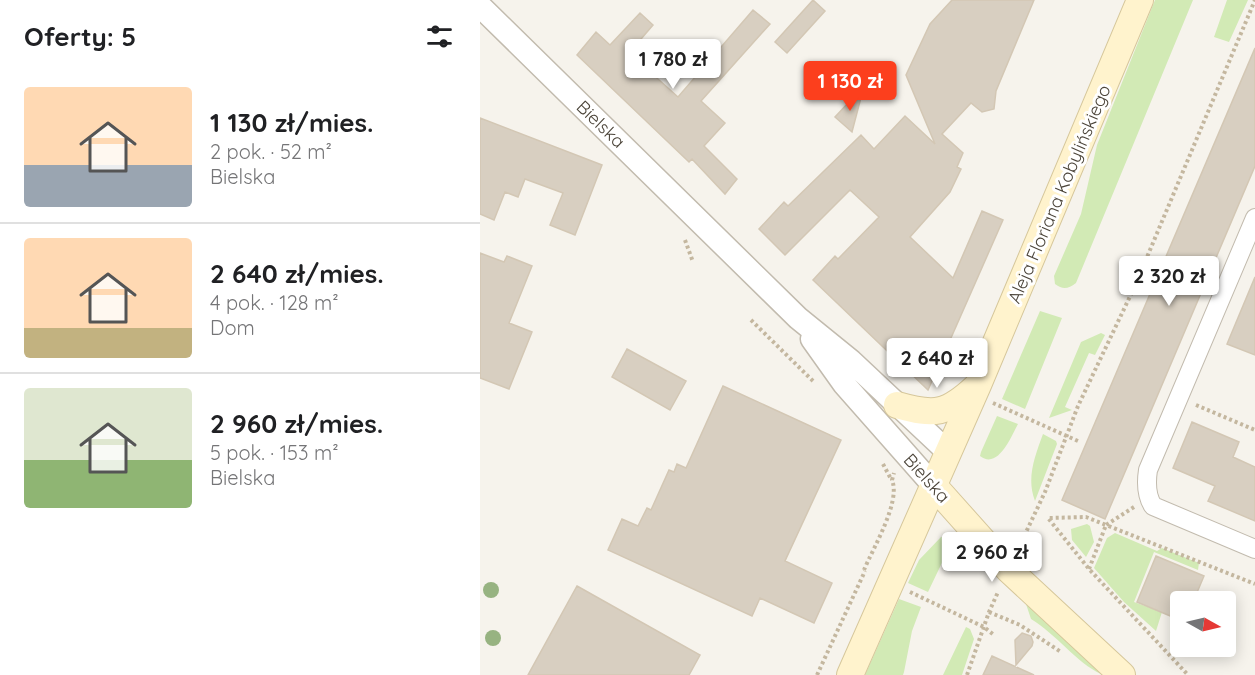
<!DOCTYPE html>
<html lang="pl">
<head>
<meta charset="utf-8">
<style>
	body { margin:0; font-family:Quicksand,sans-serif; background:#f2f2f2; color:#202124; height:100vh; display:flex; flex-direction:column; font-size:22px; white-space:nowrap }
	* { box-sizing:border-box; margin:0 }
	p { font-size:20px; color:#757577 }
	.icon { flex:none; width:33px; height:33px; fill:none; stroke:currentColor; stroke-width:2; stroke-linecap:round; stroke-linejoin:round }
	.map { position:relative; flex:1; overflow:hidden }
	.sheet { display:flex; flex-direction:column; background:#fff; width:480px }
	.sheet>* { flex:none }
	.needle { width:39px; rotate:98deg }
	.controls { position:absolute; left:690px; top:591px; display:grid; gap:12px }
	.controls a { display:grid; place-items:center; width:66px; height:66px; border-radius:6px; background:#fff; box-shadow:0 3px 15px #0003; font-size:30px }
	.price { position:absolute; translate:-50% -51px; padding:0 14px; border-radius:6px; background:#fff; color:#222; font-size:20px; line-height:39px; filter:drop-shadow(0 2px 3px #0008) }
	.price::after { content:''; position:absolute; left:50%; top:36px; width:18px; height:14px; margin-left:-9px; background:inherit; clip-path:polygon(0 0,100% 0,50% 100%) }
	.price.selected { background:#fc3f1d; color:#fff }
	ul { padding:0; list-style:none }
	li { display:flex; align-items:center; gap:18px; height:150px; padding:0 24px }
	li+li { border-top:2px solid #e0e0e0 }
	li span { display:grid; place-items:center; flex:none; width:168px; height:120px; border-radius:6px; color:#555 }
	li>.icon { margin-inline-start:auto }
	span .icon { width:72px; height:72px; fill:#fffc; stroke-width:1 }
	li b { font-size:26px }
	h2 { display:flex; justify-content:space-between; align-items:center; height:72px; padding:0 24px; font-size:26px }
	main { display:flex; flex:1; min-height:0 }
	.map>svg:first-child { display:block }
	.green { fill:#d2eab5 }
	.building { fill:#d8cfc1; stroke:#d3c7b4; stroke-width:1.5 }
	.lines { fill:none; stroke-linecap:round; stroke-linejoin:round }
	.minor-casing { stroke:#c2bbae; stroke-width:20 }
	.tertiary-casing { stroke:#c2bbae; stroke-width:25 }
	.secondary-casing { stroke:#d6c79b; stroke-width:28 }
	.path { stroke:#c4b79f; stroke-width:4; stroke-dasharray:3 3; stroke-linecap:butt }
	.minor { stroke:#fff; stroke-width:18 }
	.tertiary { stroke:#fff; stroke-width:22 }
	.secondary { stroke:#fff3cd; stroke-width:26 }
	.tree { fill:#97b381 }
	.labels { text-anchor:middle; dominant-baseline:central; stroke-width:6; stroke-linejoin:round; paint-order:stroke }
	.street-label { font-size:18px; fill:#4b4439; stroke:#fff }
</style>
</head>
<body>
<main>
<section class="sheet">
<h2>Oferty: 5<svg class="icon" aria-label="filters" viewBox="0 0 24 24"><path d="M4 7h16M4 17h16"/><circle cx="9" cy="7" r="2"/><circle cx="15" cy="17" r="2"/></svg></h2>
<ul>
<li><span style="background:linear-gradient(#ffd9b3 65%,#9aa5b1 0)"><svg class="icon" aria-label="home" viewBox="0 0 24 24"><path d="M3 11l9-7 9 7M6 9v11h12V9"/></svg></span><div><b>1 130 zł/mies.</b><p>2 pok. · 52 m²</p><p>Bielska</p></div></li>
<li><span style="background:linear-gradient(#ffd9b3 75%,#c2b280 0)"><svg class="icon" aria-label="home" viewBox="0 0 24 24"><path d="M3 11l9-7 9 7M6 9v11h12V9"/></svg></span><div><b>2 640 zł/mies.</b><p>4 pok. · 128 m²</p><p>Dom</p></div></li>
<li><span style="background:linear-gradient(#dfe7d0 60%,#8fb573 0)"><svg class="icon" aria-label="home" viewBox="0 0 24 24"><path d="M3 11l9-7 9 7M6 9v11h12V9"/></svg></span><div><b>2 960 zł/mies.</b><p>5 pok. · 153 m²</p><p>Bielska</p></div></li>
</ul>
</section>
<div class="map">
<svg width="775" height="675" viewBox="0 0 775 675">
	<rect width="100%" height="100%" fill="#f6f3ec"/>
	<path class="green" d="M675,0H713L596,283C588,289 583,290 575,284L574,276L601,214L617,145Z
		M747,0H768L749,42L734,37Z
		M560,311L582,318L545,409L522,399Z
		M621,333L625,335L615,355L609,353L585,407L592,410L569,418L601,342Z
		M517,416L538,424C531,437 518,470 500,456L501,452Z
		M563,434L576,441L577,444L555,501C546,478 555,456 563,434Z
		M607,524L610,526L614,542L606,557L592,540L591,529Z
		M635,533L677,551L682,548L719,563L718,570L674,552L654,602L682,612L676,631L644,602L614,568L627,538Z
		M461,537L466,538L470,542L469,548L448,592L428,583L439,560Z
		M419,599L441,607L432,631L424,672L423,675H385Z
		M546,604L553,607L635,675C630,675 625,675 621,674C597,663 576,634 551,619Z
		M486,627L490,629L494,639L482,675H463Z"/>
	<path class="building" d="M333,0L345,11L307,53L295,42Z
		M472,0H554L516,91L514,109L502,112L491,103L462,134L483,153L477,167L481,169L470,192L430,237L473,278L502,211L523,220L448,390L333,280L355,256L358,259L399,217L370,190L305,255L279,229L304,202L308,206L381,135L394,149L425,116L455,144L426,75L450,24Z
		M273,10L290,24L221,101L245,123L224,146L257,179L245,194L212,159L209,162L97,55L116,32L130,45L160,13L173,25L149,53L198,97Z
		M775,48V166L625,519L582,500Z
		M384,86L372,132L355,117Z
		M0,118L122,165L95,235L70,225L83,193L45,179L38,197L25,192L14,220L0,214Z
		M0,253L24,262L27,256L52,266L29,323L52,332L29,389L0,378Z
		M775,277V355L747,344Z
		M147,349L206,381L190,410L132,377Z
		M243,386L361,440L305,561L352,583L334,623L280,598L272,616L128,550L142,519L158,526L167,508L171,510L189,470L194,472L197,464L206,468Z
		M712,422L759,442L753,457L775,467V521L728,501L735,486L693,468Z
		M676,556L724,576L713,602H700V620L657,602Z
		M97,586L220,655L209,675H48Z
		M542,633L551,636L553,642L552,646L536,665L535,640Z
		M512,656L554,675H503Z"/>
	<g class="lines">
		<g class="minor-casing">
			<path id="minor" d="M775,218L668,470C666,483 666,495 673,506L775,549"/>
		</g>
		<g class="tertiary-casing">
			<path id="tertiary" d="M0,6L318,318L371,361L469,453
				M332,339L364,384L454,486"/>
		</g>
		<g class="secondary-casing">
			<path id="secondary" d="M417,405C455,416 467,414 496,387
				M454,486L529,570L642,675
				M370,675L498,385L660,0"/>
		</g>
		<path class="path" d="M205,240L213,262
			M271,320L333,381
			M513,403L598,441
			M716,405L775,430
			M403,464L411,479
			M654,507L626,525L775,584
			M539,547L565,492L598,406L654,288L775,0
			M609,569L626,525L606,517L568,518L609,569L708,675
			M384,570C393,548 421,502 412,480L414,473
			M430,592L504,627L514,635
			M509,612L540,625L581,652
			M337,675L385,571
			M487,675L509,612L518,592"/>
		<use href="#minor" class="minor"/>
		<use href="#tertiary" class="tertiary"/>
		<use href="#secondary" class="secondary"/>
	</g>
	<g class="tree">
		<circle cx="11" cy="590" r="8"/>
		<circle cx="13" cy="638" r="8"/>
	</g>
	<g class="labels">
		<g class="street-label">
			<text transform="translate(121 124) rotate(44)">Bielska</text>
			<text transform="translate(579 194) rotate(-67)">Aleja Floriana Kobylińskiego</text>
			<text transform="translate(447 478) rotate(48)">Bielska</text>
		</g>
	</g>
</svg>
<div class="controls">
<a><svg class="needle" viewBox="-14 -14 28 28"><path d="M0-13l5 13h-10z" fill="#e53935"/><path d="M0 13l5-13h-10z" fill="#757577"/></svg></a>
</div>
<b class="price" style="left:193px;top:90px">1 780 zł</b>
<b class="price selected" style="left:370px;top:112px">1 130 zł</b>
<b class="price" style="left:689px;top:307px">2 320 zł</b>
<b class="price" style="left:457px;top:389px">2 640 zł</b>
<b class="price" style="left:512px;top:583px">2 960 zł</b>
</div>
</main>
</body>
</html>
